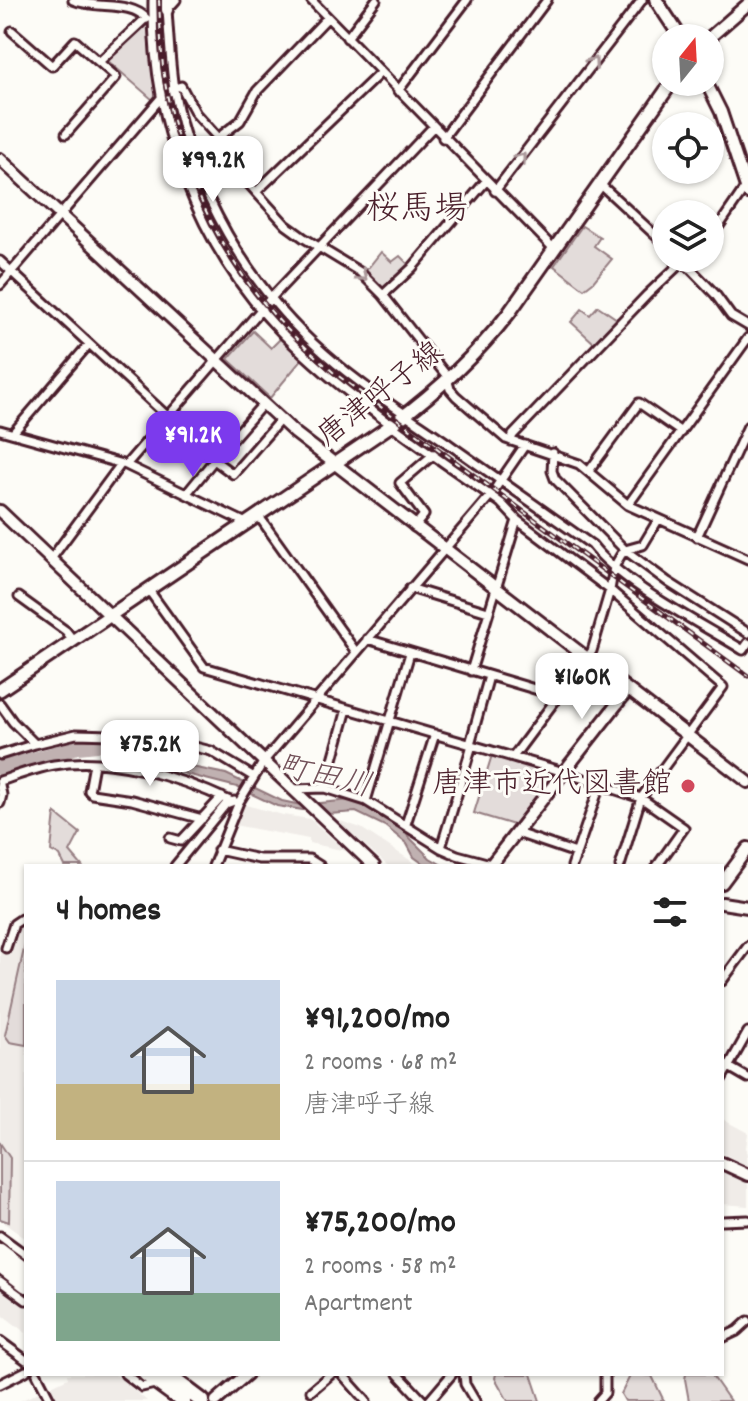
<!DOCTYPE html>
<html lang="en">
<head>
<meta charset="utf-8">
<style>
	body { margin:0; font-family:Dekko,"Klee One",sans-serif; background:#f2f2f2; color:#222; height:100vh; display:flex; flex-direction:column; font-size:30px; white-space:nowrap }
	* { box-sizing:border-box; margin:0 }
	p { font-size:26px; color:#767676 }
	.icon { flex:none; width:44px; height:44px; fill:none; stroke:currentColor; stroke-width:2; stroke-linecap:round; stroke-linejoin:round }
	.map { position:relative; flex:1; overflow:hidden }
	.drawer { position:absolute; left:24px; top:864px; width:700px; height:512px; display:flex; flex-direction:column; background:#fff; border-radius:0px; box-shadow:0 2px 6px #0004 }
	.drawer>* { flex:none }
	.needle { width:52px; rotate:18deg }
	.tools { position:absolute; left:652px; top:24px; display:grid; gap:16px }
	.tools a { display:grid; place-items:center; width:72px; height:72px; border-radius:50%; background:#fff; box-shadow:0 2px 6px #0004; font-size:40px }
	.price { position:absolute; translate:-50% -68px; padding:0 18px; border-radius:16px; background:#fff; color:#222; font-size:26px; line-height:52px; filter:drop-shadow(0 2px 4px #0008) }
	.price::after { content:''; position:absolute; left:50%; top:48px; width:24px; height:18px; margin-left:-12px; background:inherit; clip-path:polygon(0 0,100% 0,50% 100%) }
	.price.on { background:#7c3aed; color:#fff }
	ul { padding:0; list-style:none }
	li { display:flex; align-items:center; gap:24px; height:200px; padding:0 32px }
	li+li { border-top:2px solid #e0e0e0 }
	li span { display:grid; place-items:center; flex:none; width:224px; height:160px; border-radius:0px; color:#555 }
	li>.icon { margin-inline-start:auto }
	span .icon { width:96px; height:96px; fill:#fffc; stroke-width:1 }
	li b { font-size:34px }
	h2 { display:flex; justify-content:space-between; align-items:center; height:96px; padding:0 32px; font-size:34px }
	.map>svg:first-child { display:block }
	.built { fill:#f0ece8 }
	.green { fill:#e3dcda; stroke:#967e82; stroke-width:2 }
	.water { fill:#c0b1b1; stroke:#91777b; stroke-width:2 }
	.lines { fill:none; stroke-linecap:round; stroke-linejoin:round }
	.stream { stroke:#91777b; stroke-width:2 }
	.river { stroke:#c0b1b1; stroke-width:14 }
	.street-casing { stroke:#4a1f2b; stroke-width:13 }
	.secondary-casing { stroke:#4a1f2b; stroke-width:16 }
	.primary-casing { stroke:#4a1f2b; stroke-width:17 }
	.highway-casing { stroke:#4a1f2b; stroke-width:20 }
	.street { stroke:#fdfcf7; stroke-width:7 }
	.secondary { stroke:#fdfcf7; stroke-width:10 }
	.primary { stroke:#fdfcf7; stroke-width:11 }
	.highway { stroke:#fdfcf7; stroke-width:14 }
	.rail-casing { stroke:#4a1f2b; stroke-width:5 }
	.rail { stroke:#fdfcf7; stroke-width:2; stroke-dasharray:6; stroke-linecap:butt }
	.oneway { stroke:#ac999b }
	.poi-dot { fill:#d1495b; stroke:#fdfcf7; stroke-width:3 }
	.labels { text-anchor:middle; dominant-baseline:central; stroke-width:6; stroke-linejoin:round; paint-order:stroke }
	.street-label { font-size:30px; fill:#4a1f2b; stroke:#fdfcf7 }
	.poi-label { font-size:30px; fill:#4a1f2b; stroke:#fdfcf7; text-anchor:end }
	.water-label { font-size:32px; font-style:italic; fill:#73525a; stroke:#fdfcf7 }
	.quarter-label { font-size:34px; fill:#4a1f2b; stroke:#fdfcf7 }
</style>
</head>
<body>
<div class="map">
<svg width="748" height="1401" viewBox="0 0 748 1401">
	<rect width="100%" height="100%" fill="#fdfcf7"/>
	<filter id="ink" filterUnits="userSpaceOnUse"><feTurbulence type="fractalNoise" baseFrequency=".0125" numOctaves="2"/><feDisplacementMap in="SourceGraphic" scale="16" xChannelSelector="R" yChannelSelector="G"/><feConvolveMatrix kernelMatrix="1 2 1 2 8 2 1 2 1" color-interpolation-filters="sRGB"/></filter>
	<g filter="url(#ink)">
		<path class="built" d="M242,804L283,815L310,819L346,851L309,843V839L234,825Z
			M337,820L361,828L419,866H388Z
			M20,924H26V1239L4,1223V1165L0,1159V950L11,952L14,933Z
			M722,1119L748,1133L746,1147L748,1166L722,1153Z
			M722,1172L748,1184V1206L722,1204Z
			M0,1287L26,1307V1333L0,1313Z
			M67,1374H115L147,1401H20L68,1378Z"/>
		<path class="green" d="M145,24L150,26L157,98L154,101L107,60Z
			M582,226L600,237L594,246L612,259L593,282L584,289L554,266Z
			M381,252L392,262L400,256L410,266L385,289L381,288L365,272Z
			M598,306L617,319L594,343L571,322L582,309L590,315Z
			M253,331L271,348L282,337L303,358L270,398L228,359Z
			M492,755L551,772L552,775L514,825L474,813Z
			M55,813L80,833L70,852L82,866H65L60,856L51,851Z
			M26,940V1045L10,1042L5,1035Z
			M0,1143L10,1158L9,1222L0,1219Z
			M496,1374H531L540,1401H508L495,1378Z
			M634,1374L652,1376L664,1401H625L621,1394L630,1376Z
			M686,1374H711L730,1401H689L685,1379Z"/>
		<path class="water" d="M109,741L145,748L182,765L226,774L282,801L301,805L350,800L369,808L400,828L430,858L444,866L425,865L414,857L407,844L385,826L356,812L329,814L277,806L237,787L186,774L151,759L108,748L78,746Z"/>
		<g class="lines">
			<path class="stream" d="M227,1375L228,1374"/>
			<path class="river" d="M0,768L78,747L97,745"/>
			<g class="street-casing">
				<path id="street" d="M73,0C97,10 130,0 147,19
					M153,0C151,122 198,249 285,336C347,398 429,452 501,503L517,520L610,590L723,687L641,798L620,866
					M176,0L167,10C169,36 170,63 174,89C192,189 248,287 325,354C365,389 410,417 453,447C500,480 546,513 592,545C622,584 700,623 743,650L748,643
					M311,0L555,250
					M12,31L52,66L75,41L99,62L145,19
					M347,38L376,0
					M174,88L181,86L196,114L218,138L239,173L256,192L286,225L304,238L360,272L383,295L446,375L450,389L456,396L506,439L579,464L628,505L748,559
					M398,91L467,0
					M66,134L116,77L99,62
					M218,138L240,121L257,91L327,18
					M443,138L547,0
					M601,185L666,245
					M495,191L642,0
					M256,192L380,73
					M710,239L747,185
					M681,259L715,294L731,316L748,326
					M0,261L167,416
					M0,285L160,99L174,88
					M383,295L412,268L486,181
					M0,430L126,465L246,523
					M13,433L89,344
					M511,441L513,435L647,295L683,261H690L693,258
					M553,453L552,471L555,479L625,550L668,582L748,633
					M214,460L263,404
					M126,465L271,298L433,127
					M589,471L639,403L681,432
					M187,493L214,460L233,474L280,420
					M628,505L748,338
					M258,515L356,652
					M414,527L424,515L400,483L434,454
					M697,537L748,426
					M51,559L121,464
					M410,588L488,612
					M148,589L204,667L554,769L641,798L684,828L657,866
					M19,597L66,631L73,640
					M367,639L558,696
					M471,671L517,520
					M0,704L13,722L35,744L76,734L112,735L191,746L211,751L254,777
					M470,744L489,676
					M0,755L35,744
					M513,757L592,651L610,590L614,567L621,555L625,550L643,545L658,520
					M94,764L89,791L92,794L132,800L202,819
					M0,781C18,775 36,768 54,765C111,755 179,777 230,801
					M0,785L2,795L0,803
					M325,788L347,709
					M293,789L325,788L366,801L441,848L457,855L494,865
					M366,801L410,653
					M406,824L435,734
					M517,833L576,853
					M170,838L181,841L222,797
					M441,848L472,745
					M218,850L259,859H309L320,866
					M175,866L226,804L234,801
					M213,866L239,802L264,761L490,496L525,445
					M572,866L600,785
					M6,948L14,924L26,916
					M722,981L748,946
					M722,1063L748,1078
					M722,1078L748,1032
					M722,1221L748,1220
					M0,1236L26,1255
					M0,1281L26,1300
					M722,1338L737,1331L748,1321
					M0,1341L26,1360
					M37,1374L51,1401
					M125,1374L142,1387L159,1383
					M342,1374L366,1401
					M398,1374L423,1401
					M464,1374L465,1384L475,1401
					M0,1384L26,1371
					M311,1391L331,1374
					M429,1401L452,1374
					M598,1401L605,1393V1374"/>
			</g>
			<g class="secondary-casing">
				<path id="secondary" d="M167,10V0
					M709,38L748,4
					M706,82L721,112L748,193
					M0,159L295,433L748,782
					M0,511L374,866
					M490,866L628,690
					M722,883L748,848
					M722,903L748,907
					M722,1163L748,1175
					M216,1401L247,1374"/>
			</g>
			<g class="primary-casing">
				<path id="primary" d="M656,0L681,38
					M0,690L393,424C436,392 476,356 509,313L672,82"/>
			</g>
			<g class="highway-casing">
				<path id="highway" d="M0,1251L26,1271
					M0,1265L26,1285
					M146,1374L183,1401
					M166,1374L202,1401"/>
			</g>
			<use href="#street" class="street"/>
			<use href="#secondary" class="secondary"/>
			<use href="#primary" class="primary"/>
			<use href="#highway" class="highway"/>
			<g class="rail-casing">
				<path id="rail" d="M159,0C160,22 161,45 163,67C172,147 212,241 263,302C284,328 308,350 333,372L748,676"/>
			</g>
			<use href="#rail" class="rail"/>
		</g>
		<defs><path id="oneway-chevron" d="M-2-3.5L2.5 0L-2 3.5" fill="none" stroke-width="1.6" stroke-linecap="round" stroke-linejoin="round" transform="scale(2)"/></defs>
		<g class="oneway">
			<use href="#oneway-chevron" transform="translate(593 62) rotate(-54)"/>
			<use href="#oneway-chevron" transform="translate(521 158) rotate(-52)"/>
			<use href="#oneway-chevron" transform="translate(362 276) rotate(39)"/>
		</g>
	</g>
	<circle class="poi-dot" cx="688" cy="786" r="8"/>
	<g class="labels">
		<g class="street-label">
			<text transform="translate(382 396) rotate(-38)">唐津呼子線</text>
		</g>
		<g class="poi-label">
			<text x="672" y="786">唐津市近代図書館</text>
		</g>
		<g class="water-label">
			<text transform="translate(324 779) rotate(13)">町田川</text>
		</g>
		<g class="quarter-label">
			<text x="417" y="211">桜馬場</text>
		</g>
	</g>
</svg>
<div class="tools">
<a><svg class="needle" viewBox="-14 -14 28 28"><path d="M0-13l5 13h-10z" fill="#e53935"/><path d="M0 13l5-13h-10z" fill="#767676"/></svg></a>
<a><svg class="icon" aria-label="locate" viewBox="0 0 24 24"><circle cx="12" cy="12" r="6"/><path d="M12 2v4M12 18v4M2 12h4M18 12h4"/></svg></a>
<a><svg class="icon" aria-label="layers" viewBox="0 0 24 24"><path d="M12 4l9 5-9 5-9-5zM3 14l9 5 9-5"/></svg></a>
</div>
<b class="price" style="left:213px;top:204px">¥99.2K</b>
<b class="price on" style="left:193px;top:479px">¥91.2K</b>
<b class="price" style="left:582px;top:721px">¥160K</b>
<b class="price" style="left:150px;top:788px">¥75.2K</b>
<section class="drawer">
<h2>4 homes<svg class="icon" aria-label="filters" viewBox="0 0 24 24"><path d="M4 7h16M4 17h16"/><circle cx="9" cy="7" r="2"/><circle cx="15" cy="17" r="2"/></svg></h2>
<ul>
<li><span style="background:linear-gradient(#c9d6e8 65%,#c2b280 0)"><svg class="icon" aria-label="home" viewBox="0 0 24 24"><path d="M3 11l9-7 9 7M6 9v11h12V9"/></svg></span><div><b>¥91,200/mo</b><p>2 rooms · 68 m²</p><p>唐津呼子線</p></div></li>
<li><span style="background:linear-gradient(#c9d6e8 70%,#7fa58c 0)"><svg class="icon" aria-label="home" viewBox="0 0 24 24"><path d="M3 11l9-7 9 7M6 9v11h12V9"/></svg></span><div><b>¥75,200/mo</b><p>2 rooms · 58 m²</p><p>Apartment</p></div></li>
</ul>
</section>
</div>
</body>
</html>
